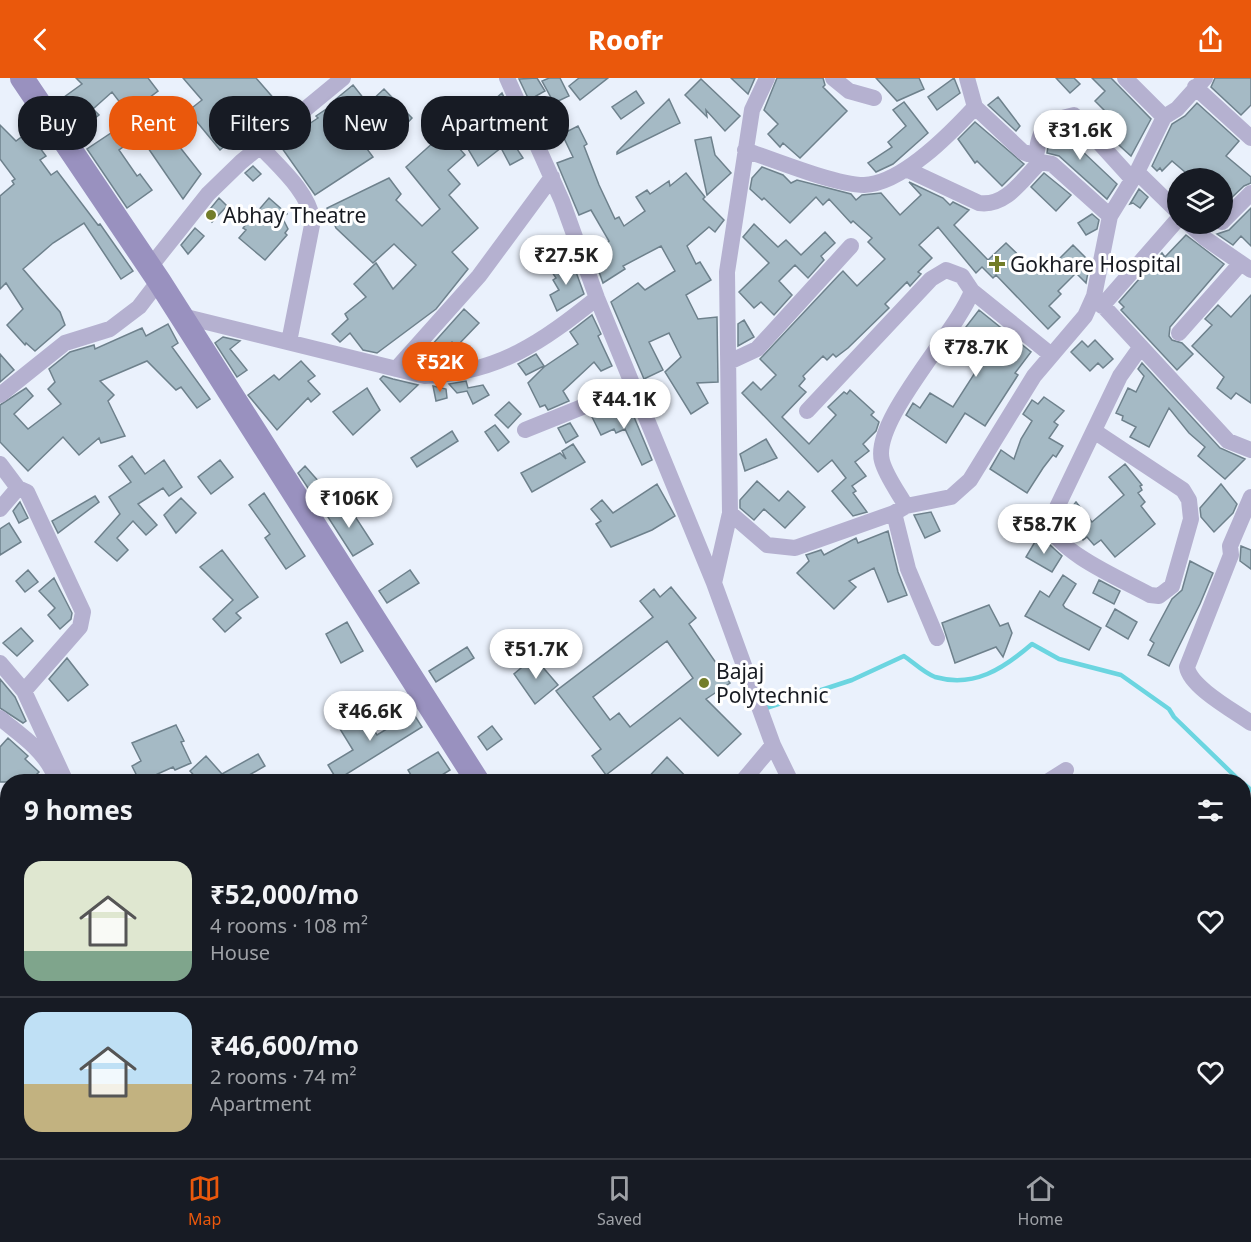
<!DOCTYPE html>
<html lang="en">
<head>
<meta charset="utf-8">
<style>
	body { margin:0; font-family:"Noto Sans",sans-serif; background:#242831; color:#f1f3f6; height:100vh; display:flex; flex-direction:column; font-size:22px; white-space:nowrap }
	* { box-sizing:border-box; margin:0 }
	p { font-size:20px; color:#9ea1a6 }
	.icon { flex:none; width:33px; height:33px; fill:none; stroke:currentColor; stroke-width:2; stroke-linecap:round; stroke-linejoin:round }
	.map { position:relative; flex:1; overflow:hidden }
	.sheet { position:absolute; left:0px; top:696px; width:1251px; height:384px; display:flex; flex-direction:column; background:#171b24; border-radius:24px 24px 0 0; box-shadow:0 3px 9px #0003 }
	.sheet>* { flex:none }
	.guide { position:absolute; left:18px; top:18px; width:600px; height:54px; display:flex; gap:12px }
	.tools { position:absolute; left:1167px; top:90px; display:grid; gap:12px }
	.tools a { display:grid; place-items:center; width:66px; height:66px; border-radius:50%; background:#171b24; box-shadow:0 3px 9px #0003; font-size:30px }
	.price { position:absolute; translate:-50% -51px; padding:0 14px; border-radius:21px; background:#fff; color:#222; font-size:20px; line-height:39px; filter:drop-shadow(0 2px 3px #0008) }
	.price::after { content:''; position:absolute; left:50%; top:36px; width:18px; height:14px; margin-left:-9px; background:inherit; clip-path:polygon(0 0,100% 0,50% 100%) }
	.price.on { background:#ea580c; color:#fff }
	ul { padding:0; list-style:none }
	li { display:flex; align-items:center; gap:18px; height:150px; padding:0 24px }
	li+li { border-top:2px solid #363941 }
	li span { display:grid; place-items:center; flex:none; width:168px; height:120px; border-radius:18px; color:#555 }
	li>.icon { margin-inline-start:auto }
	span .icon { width:72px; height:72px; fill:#fffc; stroke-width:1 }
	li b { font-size:26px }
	h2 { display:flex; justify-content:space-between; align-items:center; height:72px; padding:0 24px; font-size:26px }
	.pill { padding:0 21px; border-radius:24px; background:#171b24; box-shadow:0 3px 9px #0003; font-size:21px; line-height:54px }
	.pill.on { background:#ea580c; color:#fff }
	header { display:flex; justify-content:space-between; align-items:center; height:78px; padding:0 24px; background:#ea580c; color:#fff; font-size:27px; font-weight:800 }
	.tab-bar { display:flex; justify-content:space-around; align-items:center; height:84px; border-top:2px solid #363941; background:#171b24; font-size:16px; color:#9ea1a6 }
	.tab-bar a { display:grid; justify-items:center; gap:3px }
	.tab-bar .on { color:#ea580c }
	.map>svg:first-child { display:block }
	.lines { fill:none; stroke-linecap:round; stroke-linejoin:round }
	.stream { stroke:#6bd5e0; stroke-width:4.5 }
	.building { fill:#a5bac5; stroke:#6e818c; stroke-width:1.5; fill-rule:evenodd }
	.street { stroke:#b5b1d0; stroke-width:16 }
	.secondary { stroke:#9991bf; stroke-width:24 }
	.poi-dot { fill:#727d2a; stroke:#fff; stroke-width:2 }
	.labels { text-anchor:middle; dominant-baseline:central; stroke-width:6; stroke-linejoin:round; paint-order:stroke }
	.poi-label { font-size:21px; fill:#171a21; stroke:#fff; text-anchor:start }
</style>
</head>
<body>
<header><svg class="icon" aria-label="back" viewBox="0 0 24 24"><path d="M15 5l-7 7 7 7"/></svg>Roofr<svg class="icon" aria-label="share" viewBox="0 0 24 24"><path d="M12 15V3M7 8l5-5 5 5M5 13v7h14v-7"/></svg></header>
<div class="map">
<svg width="1251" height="1080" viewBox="0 0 1251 1080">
	<rect width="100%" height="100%" fill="#eaf1fc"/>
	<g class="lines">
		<path class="stream" d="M763,631L852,602L904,578C913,584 924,595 935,599C974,610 1003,591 1032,566L1059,581L1121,597L1169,631L1174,639L1241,704
			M1244,706L1251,712"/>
	</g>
	<path class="building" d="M76,0H148L158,13L145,23L147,26L131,39L112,14L93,31L99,37L79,53L56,25L82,6Z
		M183,0H256L276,23L220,72L188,33L202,22Z
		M537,0L545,13L529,22L519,1Z
		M549,0H560L569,18L554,25L542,3Z
		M579,0H608L580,22L569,8Z
		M731,0H755L748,16Z
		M777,0H823L825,7L823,9L847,33L800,80L783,65L780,69L768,56L778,46L764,32Z
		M876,0H919L924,11L897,23Z
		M954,0L960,15L937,32L928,19Z
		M1056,0H1074L1080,6L1070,15Z
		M1092,0H1111L1151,41L1131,78L1099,49L1110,38L1095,23L1105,13Z
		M1215,0H1251V27L1241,37L1211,9Z
		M701,1L740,38L725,53L706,32L707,39L685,17Z
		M353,7L368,26L384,11L412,40L387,67L365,42L353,52L373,79L315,117L279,66L318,40L316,38L338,23L336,21Z
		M636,13L644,25L621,41L612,29Z
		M502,15L525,65L517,71L523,80L510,87L501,70L478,88L468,71L500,46L486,29Z
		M998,19L1020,48L1016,53L988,27Z
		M669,21L680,45L617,76V74Z
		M904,24L928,55L893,86L876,94L868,85L892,69L888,64L906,48L893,32Z
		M1197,25L1239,63L1226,78L1251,99V105L1244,108L1227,124L1222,120V100H1192L1172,83L1162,93L1160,90L1157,93L1152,88L1172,46L1185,38Z
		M975,44L1024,86L1002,108L977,83L975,85L958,61Z
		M0,47L16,63L28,54L46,78L40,82L51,97L57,93L98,147L100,146L133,193L121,201L84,145L53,165L23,191L60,234L65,247L35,273L26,265L25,267L7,247L23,231L6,205L0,211V118L14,106L12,103L15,101L0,81Z
		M578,48L587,66L584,68L599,107L615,141L619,139L624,148L645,133L636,119L647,112L650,116L669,103L670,108L686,95L705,119L703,121L724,142L715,154L709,149L687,168L696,186L700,184L711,202L686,217L698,241L717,239L718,304L697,305L708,325L691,336L665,294L681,279L669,255L649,264L663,292L644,301L611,224L638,205L645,212L675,193L661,168L623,188L625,191L603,205L593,177L609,163L591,132L579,137L557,85L573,79L562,56Z
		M120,49L130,64L119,72L137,98L140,96L152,112L127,130L87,71Z
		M164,49L201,96L183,121L146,67Z
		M1070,49L1078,57L1074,60L1084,70L1082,73L1117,106L1107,121L1059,78L1047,75L1049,63L1062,51Z
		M445,54L465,77L448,92L460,106L449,117L478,150L452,174L468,191L436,231L377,275L363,272L350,255L340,264L332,256L348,241L345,236L366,219L354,206L376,185L393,211L416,187L394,166L373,185L336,150L327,130L389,100L401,116L396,122L422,148L440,131L406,89Z
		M711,59L715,77L731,95L707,117L695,62Z
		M253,88L261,96L253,103L245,95Z
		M762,89L783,97L791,105L797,102L851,116L856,122L862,117L881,115L900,137L921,117L909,104L943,120L950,127L953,124L969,132L954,147L988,182L1006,165L1038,196L1054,180L1057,183L1073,167L1090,184L1086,205L1076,195L1058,213L1061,216L1049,228L1060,239L1048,251L996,197L993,200L982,189L976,195L938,149L919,167L932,180L918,194L921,196L910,208L907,204L885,226L889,230L848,270L836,279L833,276L827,282L823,278L803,298L805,301L799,308L806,314L782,339L809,366L836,337L828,329L844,314L847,316L850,312L874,334L871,337L879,344L876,353L863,366L869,373L855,384L866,398L852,408L856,413L853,415L867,434L853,438L832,413L846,400L832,382L818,394L742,315L753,304L761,312L776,297L760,281L839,197L843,193L857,208L885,181L868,164L872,160L853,143L851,145L829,121L823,127L816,119L790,145L764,120L762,122L750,111L752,100Z
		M1044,95L1071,117L1056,133L1031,109Z
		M1139,111L1148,119L1140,130L1133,125L1130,126Z
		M219,120L227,128L212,144L206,136Z
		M269,120L287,136L282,139L288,151L285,155L287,157L265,182L239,160L246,152L243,150Z
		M1251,130V168L1241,158L1233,167L1217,156L1229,152Z
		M1092,136L1099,142L1097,151L1086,157L1078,145Z
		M754,146L778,169L786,162L801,177L825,154L835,165L821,178L824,182L808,200L795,187L779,203L792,217L774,237L761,224L754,230L739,214L769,185L743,159Z
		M195,150L204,158L188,176L181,167Z
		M1186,157L1224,186L1170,249L1169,258L1172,262L1182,265L1193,276L1177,292L1121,232L1124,229L1119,224L1162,175L1165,179Z
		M572,183L584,216L557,233L550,217L559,212L553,202L556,200L552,194Z
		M1251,217V325L1236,315L1231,321L1217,310L1224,299L1192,268L1212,247L1205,241L1218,227L1231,239Z
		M464,231L479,245L457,268L452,264L429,285L422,278Z
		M979,232L1031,274L1015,295L1018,297L985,348L965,335L946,365L906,337L913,325L920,330L930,315L953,329L980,287L952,267Z
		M592,237L601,256L598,258L612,288L601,293L594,284L563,313L569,323L548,332L545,327L540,329L528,305L544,289L578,266L570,254Z
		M744,242L754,259L738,268V246Z
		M168,246L178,265L172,269L210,321L197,330L181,309L176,312L147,283L100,303L114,317L108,323L125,358L101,365L99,360L79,377L63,359L28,393L0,364V327L26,310L33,318L14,336L28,351L61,326L48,311L55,304L49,291L70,274L94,267L95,271L142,250L146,258Z
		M223,259L240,263L230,271L247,292L237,299L215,265Z
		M1095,262L1113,281L1103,290L1098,285L1090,293L1071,274L1082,263L1088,269Z
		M0,276L14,292L0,304Z
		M536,276L544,288L526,297L518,286Z
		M301,283L315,298L308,303L320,316L311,324L308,320L277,352L248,317L274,297L279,302Z
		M1142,285L1220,370L1245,381L1225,401L1198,378L1205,369L1189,355L1169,330L1149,369L1130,359L1136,349L1122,342L1123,338L1116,335L1128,310L1136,314L1144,298L1138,291Z
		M383,298L393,301L418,307L400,324L380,301Z
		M466,303L468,310L483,307L489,317L473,326L467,313L457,315L449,306Z
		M433,308L446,311L447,320L436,323Z
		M367,310L380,332L353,357L333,334Z
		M1044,319L1064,333L1054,344L1058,347L1049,360L1063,368L1056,379L1053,377L1043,390L1027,415L990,391L1001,372L1014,381L1021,361L1032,343L1023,336L1032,322L1038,326Z
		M509,324L521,336L508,350L495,337Z
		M629,327L652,382L642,387L625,351L616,355L614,351L601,357L591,337L601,333L605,339Z
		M570,345L578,358L566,365L558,350Z
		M495,347L509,364L498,373L485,354Z
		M452,353L458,363L417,389L411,380Z
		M766,361L777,380L745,393L740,376Z
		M573,366L585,384L532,414L521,395L560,375L566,381L562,373Z
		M132,378L145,396L164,382L182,409L169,418L163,410L138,426L157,447L146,457L133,443L117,460L128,472L117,483L95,464L120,436L109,419L131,404L119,388Z
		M220,382L233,399L211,416L198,399Z
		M1125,386L1142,407L1140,408L1142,412L1138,415L1145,424L1141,428L1155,446L1115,479L1101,462L1094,467L1087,459L1083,462L1064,439L1076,424L1092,444L1124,417L1109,399Z
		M305,388L320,405L310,413L298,395Z
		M757,403L779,423L788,413L805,429L785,450L764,431L754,442L740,430V422Z
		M657,406L675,438L652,452L611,469L596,446L601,443L591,431L602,422L613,435Z
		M1221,406L1237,426L1233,435L1214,454L1201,439L1200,430Z
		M264,415L305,478L286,491L265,460L270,456L249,427Z
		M95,418L99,424L58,455L52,443Z
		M181,420L196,435L176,455L164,437Z
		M345,423L373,466L353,478L326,436Z
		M20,424L28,440L19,445L13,433Z
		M931,434L940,453L925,460L914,437Z
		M9,445L21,464L0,477V451Z
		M888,453L898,494L907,517L888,524L874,490L849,503L856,509L834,531L797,495L809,483L806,477L821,472L824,477L856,460L858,465Z
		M1039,457L1062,478L1052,494L1026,479Z
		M1241,468L1251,472V491L1240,483Z
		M222,472L258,519L236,535L241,540L225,554L213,541L233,522L200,489Z
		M1190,483L1213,495L1200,526L1169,588L1148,577L1154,565L1150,562L1172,521L1182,512Z
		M28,492L38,504L25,514L16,503Z
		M410,492L419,505L387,525L379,513Z
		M1063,497L1076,506L1063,527L1065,530L1101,550L1089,572L1025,538L1040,513L1049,519Z
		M54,500L72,535L71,541L60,551L48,537L55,530L39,513Z
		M1099,502L1120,513L1114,526L1093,515Z
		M671,509L696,540L689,546L730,605L706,621L741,656L718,678L680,640L606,697L592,678L601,671L556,613L653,539L640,523L654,511L660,519ZM667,563L693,600L630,649L619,635L610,642L593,619Z
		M989,527L1000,548L1008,545L1012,555L1003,579L996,569L955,585L942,545Z
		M1115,531L1137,544L1128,561L1106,548Z
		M347,544L363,573L341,585L326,556Z
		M21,550L33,563L17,578L3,565Z
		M467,569L474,580L436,604L429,593Z
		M534,579L558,607L535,626L514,596Z
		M67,580L88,607L68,623L49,601Z
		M0,601L15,619L26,643L23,645L0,630Z
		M413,635L422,649L337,702L328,687L353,672L340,651L364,636L377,657Z
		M176,647L184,663L181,664L191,685L175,692L173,689L140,704L132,688L141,683L132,665Z
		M492,648L502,661L487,672L478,659Z
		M8,660L28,678L25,681L39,694L36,697L44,704H0V669Z
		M438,674L450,692L431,704H415L408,692Z
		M258,676L265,688L237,704H200L190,693L206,678L222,696Z
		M667,679L691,704H644Z
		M0,1059L8,1067V1072H13L20,1080H0Z"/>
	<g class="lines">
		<path class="street" d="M507,0L562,123L597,220L714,505L773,667L791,704
			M833,0L849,13L874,20
			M967,0L975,29L1023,74L1028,76L1037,73C1039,48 1050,42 1074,37L1132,101
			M1125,0L1164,39
			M1205,0L1177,31L1164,39L1137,94L1110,138L1094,218L1228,363L1251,372
			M1195,9L1251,60
			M260,68C280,90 307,112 313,142L289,264
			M745,72C774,82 836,107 864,107C902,106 951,55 975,29
			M906,91L979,125C1006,129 1023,101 1040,84L1052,86L1110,138
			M1137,94L1178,134
			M1222,144L1251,115
			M1189,146L1206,161L1251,192
			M150,189L208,116L241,84L343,0
			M972,213L1050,276
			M1102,228L1178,141
			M182,238L425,298C499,295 542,264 597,220
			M1179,255L1241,185
			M729,284L757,271L851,168
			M396,291L479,198L552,99
			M0,317L65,265L110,251L139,229L159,203
			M807,333L931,201L946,192L962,198L972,213C957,254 871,343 882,383C886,398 898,414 906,428
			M525,352L632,309
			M1094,353L1183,412L1189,422L1191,441L1172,508L1159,518L1150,517C1123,502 1058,475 1049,446L1120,298L1140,270
			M0,386L18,410L27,414L83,534L80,549L24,613
			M1251,419L1230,468L1231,477L1187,589C1190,609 1234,633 1251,645
			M0,431L18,410
			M730,435L767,467L795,470L894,435L906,428L951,419L970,402L1034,298L1085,238L1094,218
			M894,435L908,491L937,560
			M714,505L730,435L727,194L752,32L767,0
			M0,585L24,613L66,704
			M0,640C19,656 41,670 52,692
			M742,704L773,667
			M1047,704L1066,692
			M1244,785L1251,793
			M0,808L8,815
			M1244,914L1251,922
			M0,973L8,965
			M0,993L8,1001
			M1244,1040L1251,1049
			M1244,1068L1251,1061
			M193,1072L194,1080
			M575,1072L584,1080
			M971,1072L975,1080
			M50,1080L51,1072
			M261,1080L270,1072
			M425,1080L431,1072
			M765,1080L777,1072
			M1071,1080L1083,1072
			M1230,1080L1239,1072"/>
		<path class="secondary" d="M22,0L159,203L478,704
			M719,1072L725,1080"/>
	</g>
	<g class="poi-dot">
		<circle cx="211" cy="137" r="6"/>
		<path d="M994 177h6v6h6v6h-6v6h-6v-6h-6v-6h6z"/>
		<circle cx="704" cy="605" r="6"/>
	</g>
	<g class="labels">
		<g class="poi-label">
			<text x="223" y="137">Abhay Theatre</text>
			<text x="1010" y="186">Gokhare Hospital</text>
			<text x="716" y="593">Bajaj<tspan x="716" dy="24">Polytechnic</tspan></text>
		</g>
	</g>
</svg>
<div class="tools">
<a><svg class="icon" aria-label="layers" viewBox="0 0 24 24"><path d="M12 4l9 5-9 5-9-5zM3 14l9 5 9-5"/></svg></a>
</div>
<b class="price" style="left:1080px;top:83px">₹31.6K</b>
<b class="price" style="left:566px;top:208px">₹27.5K</b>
<b class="price" style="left:976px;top:300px">₹78.7K</b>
<b class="price on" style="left:440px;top:315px">₹52K</b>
<b class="price" style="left:624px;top:352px">₹44.1K</b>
<b class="price" style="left:349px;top:451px">₹106K</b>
<b class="price" style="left:1044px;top:477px">₹58.7K</b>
<b class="price" style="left:536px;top:602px">₹51.7K</b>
<b class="price" style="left:370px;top:664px">₹46.6K</b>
<div class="guide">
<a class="pill">Buy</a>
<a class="pill on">Rent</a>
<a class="pill">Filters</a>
<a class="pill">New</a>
<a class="pill">Apartment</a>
</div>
<section class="sheet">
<h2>9 homes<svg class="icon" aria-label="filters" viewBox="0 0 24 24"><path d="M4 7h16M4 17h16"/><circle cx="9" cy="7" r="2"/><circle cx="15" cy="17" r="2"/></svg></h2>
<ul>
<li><span style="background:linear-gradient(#dfe7d0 75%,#7fa58c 0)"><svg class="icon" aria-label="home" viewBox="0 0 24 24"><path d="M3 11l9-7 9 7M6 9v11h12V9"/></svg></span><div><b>₹52,000/mo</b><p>4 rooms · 108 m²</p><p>House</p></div><svg class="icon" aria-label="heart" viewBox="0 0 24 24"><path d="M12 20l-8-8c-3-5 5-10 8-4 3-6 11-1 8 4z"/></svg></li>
<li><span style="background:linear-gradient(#bfe0f5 60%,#c2b280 0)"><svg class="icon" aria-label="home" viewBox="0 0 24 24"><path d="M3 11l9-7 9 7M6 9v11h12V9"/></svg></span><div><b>₹46,600/mo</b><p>2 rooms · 74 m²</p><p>Apartment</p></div><svg class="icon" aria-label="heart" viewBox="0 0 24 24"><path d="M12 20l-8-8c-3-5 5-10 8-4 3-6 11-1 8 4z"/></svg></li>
</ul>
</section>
</div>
<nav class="tab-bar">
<a class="on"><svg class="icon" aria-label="map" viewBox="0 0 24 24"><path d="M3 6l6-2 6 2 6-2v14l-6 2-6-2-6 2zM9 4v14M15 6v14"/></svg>Map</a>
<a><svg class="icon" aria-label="saved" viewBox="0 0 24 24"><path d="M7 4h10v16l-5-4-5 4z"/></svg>Saved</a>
<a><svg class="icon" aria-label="home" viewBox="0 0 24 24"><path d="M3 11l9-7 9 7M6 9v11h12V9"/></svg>Home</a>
</nav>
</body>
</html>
